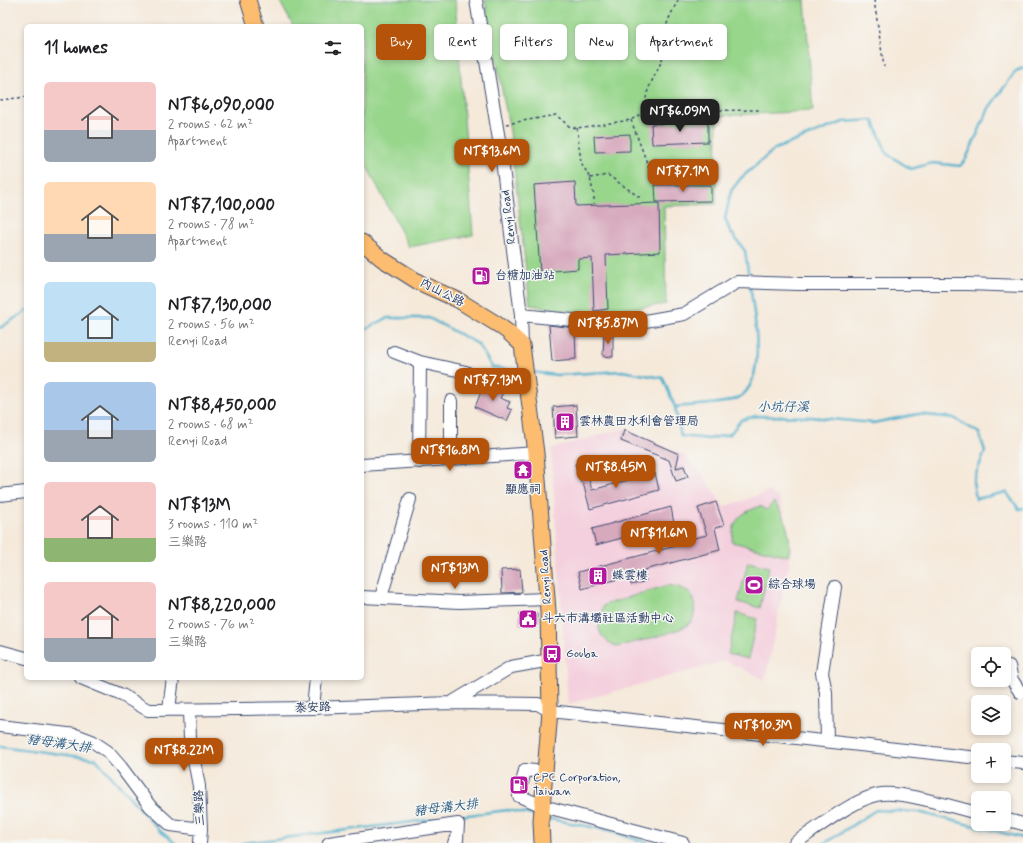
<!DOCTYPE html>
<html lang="en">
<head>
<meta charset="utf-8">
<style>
	body { margin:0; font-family:Mynerve,"LXGW WenKai TC",sans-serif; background:#f2f2f2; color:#202124; height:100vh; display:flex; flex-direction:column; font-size:15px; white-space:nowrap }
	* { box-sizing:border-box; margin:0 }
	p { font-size:13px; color:#757577 }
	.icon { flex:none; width:22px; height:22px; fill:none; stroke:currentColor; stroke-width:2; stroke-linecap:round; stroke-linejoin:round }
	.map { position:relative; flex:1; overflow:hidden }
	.sheet { position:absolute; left:24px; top:24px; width:340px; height:656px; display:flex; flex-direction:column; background:#fff; border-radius:6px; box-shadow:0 2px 6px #0003 }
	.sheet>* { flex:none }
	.hud { position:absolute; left:376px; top:24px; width:380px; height:36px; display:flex; gap:8px }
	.tools { position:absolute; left:971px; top:647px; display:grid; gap:8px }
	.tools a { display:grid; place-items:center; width:40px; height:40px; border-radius:6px; background:#fff; box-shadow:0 2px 6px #0003; font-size:20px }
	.price { position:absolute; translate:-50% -34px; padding:0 9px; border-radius:8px; background:#b45309; color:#fff; font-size:13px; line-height:26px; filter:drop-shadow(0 1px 2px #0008) }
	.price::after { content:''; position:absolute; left:50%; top:24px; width:12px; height:9px; margin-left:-6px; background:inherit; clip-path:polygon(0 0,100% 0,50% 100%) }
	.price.on { background:#222; color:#fff }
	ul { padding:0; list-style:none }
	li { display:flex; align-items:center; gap:12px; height:100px; padding:0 20px }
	li span { display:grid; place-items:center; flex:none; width:112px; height:80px; border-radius:6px; color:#555 }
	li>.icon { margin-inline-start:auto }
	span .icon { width:48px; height:48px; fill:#fffc; stroke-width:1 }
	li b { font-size:17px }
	h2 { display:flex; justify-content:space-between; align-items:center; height:48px; padding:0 20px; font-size:17px }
	.tag { padding:0 14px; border-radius:6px; background:#fff; box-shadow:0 2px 6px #0003; font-size:14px; line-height:36px }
	.tag.on { background:#b45309; color:#fff }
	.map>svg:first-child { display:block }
	.built { fill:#f4cfdd }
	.green { fill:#98d68c; stroke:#5a8275 }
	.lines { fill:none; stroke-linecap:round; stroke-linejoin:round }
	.stream { stroke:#4eb0cd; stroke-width:2.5 }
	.building { fill:#d7a9bd }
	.minor-casing { stroke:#3c4b71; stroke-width:14 }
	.major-casing { stroke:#3c4b71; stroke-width:17 }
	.path { stroke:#3c4b71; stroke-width:1.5; stroke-dasharray:3 3; stroke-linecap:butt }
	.minor { stroke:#fff; stroke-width:12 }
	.major { stroke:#fcbd6f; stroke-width:15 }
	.labels { text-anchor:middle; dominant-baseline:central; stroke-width:3; stroke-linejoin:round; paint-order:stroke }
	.street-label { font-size:12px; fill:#1b2f5e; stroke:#f6f6f2 }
	.poi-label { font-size:12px; fill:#1b2f5e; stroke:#f6f6f2; text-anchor:start }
	.water-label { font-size:13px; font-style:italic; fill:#2d5c85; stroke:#f6f6f2 }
</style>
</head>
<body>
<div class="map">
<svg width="1023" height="843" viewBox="0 0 1023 843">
	<rect width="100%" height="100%" fill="#f6f6f2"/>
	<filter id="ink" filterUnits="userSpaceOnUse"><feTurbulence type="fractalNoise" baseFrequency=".025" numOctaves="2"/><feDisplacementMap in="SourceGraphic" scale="8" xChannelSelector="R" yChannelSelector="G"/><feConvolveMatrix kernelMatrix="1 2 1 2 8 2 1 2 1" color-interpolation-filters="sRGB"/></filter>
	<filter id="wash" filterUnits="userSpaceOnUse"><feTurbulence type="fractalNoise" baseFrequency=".012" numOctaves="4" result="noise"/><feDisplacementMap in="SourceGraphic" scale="16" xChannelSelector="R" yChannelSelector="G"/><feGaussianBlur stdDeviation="0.9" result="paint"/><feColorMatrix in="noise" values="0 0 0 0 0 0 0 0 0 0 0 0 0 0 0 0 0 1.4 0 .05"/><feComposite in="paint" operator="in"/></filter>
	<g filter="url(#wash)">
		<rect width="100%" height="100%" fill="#f5e9da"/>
		<path class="built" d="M625,428L682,454L702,473L724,507L770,491L780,500L792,547L765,680L726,661L568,704L551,449Z"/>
		<path class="green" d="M279,0H455L473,235L409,247L362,157V26H293Z
			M485,0H805L813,111L717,116L716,204L664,206L666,304L590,314L530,305L510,132Z
			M774,502C785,515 793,539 788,556L732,542C733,519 739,514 760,506L766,510Z
			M748,562L769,567L760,608L738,602Z
			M668,585C679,587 692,589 694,602C695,609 695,617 690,623C682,632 630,643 617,647C596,636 595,626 604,605Z
			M737,613L757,619L748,659L728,654Z"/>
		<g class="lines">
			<path class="stream" d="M749,278L745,251L730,231L725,219L731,191L741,178L775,149L843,122L873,120L887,154L911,169L932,163L960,166L966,159L989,108L1016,71L1023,68
				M0,328L26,311
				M362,331L387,318H429L478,344L492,367L520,371
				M531,372L557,375L622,371L663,378L675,407L681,436L709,439L730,434L741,420L756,416L811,417L873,423L918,414L954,418L979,433L985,451L973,482L976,499L1006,492L1019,509L1023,508
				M675,407C693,405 716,405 733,400C770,389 754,314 750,285
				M0,746L96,759L159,830L175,843
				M546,818L606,830L648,843
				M243,843L508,810L537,816
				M825,843L876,810L918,812L1023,838"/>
		</g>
		<g id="blocks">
			<path class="building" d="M708,122V142L652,144L651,124Z
				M630,134V151L595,152L594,136Z
				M575,182L576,206L659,203L660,252L606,255L608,309L594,311L592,258L578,259V269L540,272L534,185Z
				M655,185H711V201L656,202Z
				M549,325L575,328L576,359L552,361Z
				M604,334H613V357L603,356Z
				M482,382L503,392L500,398L510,402L507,408L512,410L507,421L475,407L481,392L478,391Z
				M576,405L578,436L555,438L553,407Z
				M624,430L679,454L676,468L684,466L688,477L676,481L669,460L621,441Z
				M583,461L592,490L655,473L659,490L590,509L583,483H581L575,464Z
				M716,502L724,525L715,528L720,550L644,570L646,581L631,585L629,576L582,589L578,572L691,542L690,539L707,535L698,508Z
				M671,507L674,524L596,545L592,529Z
				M520,569L522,592L502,593L501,570Z
				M520,613H537V625H519Z"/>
		</g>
	</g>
	<g filter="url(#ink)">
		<use href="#blocks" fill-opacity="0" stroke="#3c4b71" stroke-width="1"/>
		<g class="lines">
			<g class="minor-casing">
				<path id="minor" d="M476,0L501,152L521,315L522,345
					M521,315L623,325L684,314L737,282L799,284H967L1023,286
					M394,352L420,362L419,462
					M420,362L466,372
					M451,401V460
					M362,465L536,453
					M0,495L26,492
					M362,597L459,602L548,599
					M381,597L410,499
					M0,651L26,658
					M1009,666L1012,680L1020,692H1023
					M81,678L122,695L148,710L313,708L451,703L538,704L550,711L978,758
					M451,703L511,667L550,660
					M313,708L316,678
					M169,709L173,678
					M189,711L190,739L199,786L201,829L200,843
					M0,726L76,735L92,741L107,751L121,767L150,806L171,825L201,829
					M827,741L826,692L822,673L835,587
					M1004,761L1023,763
					M545,772L525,770L519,796L543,806L683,843
					M1004,819L1023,824
					M329,843L458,824L457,840L454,843
					M795,843C816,829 858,796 882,794C907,792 952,807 978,813"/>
			</g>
			<g class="major-casing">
				<path id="major" d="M248,0L256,26
					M362,242L382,259L420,283L458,300L497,324L508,332L522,345L536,453L548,611L550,711L541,821L542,843"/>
			</g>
			<path class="path" d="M678,0C674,9 668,18 666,28C664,38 666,49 662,59C655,80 645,85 645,111L759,110
				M874,0L884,67
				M0,100L26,97
				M631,120L653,179
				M506,124L556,115L570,127L577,128L631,120L645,111
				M577,128L581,162L590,178L594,196V204
				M590,178L608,175L642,199"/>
			<use href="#minor" class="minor"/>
			<use href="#major" class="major"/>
		</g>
	</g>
	<defs>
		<g id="fuel-square" transform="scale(1)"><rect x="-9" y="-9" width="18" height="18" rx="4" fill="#b5179e" stroke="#f6f6f2"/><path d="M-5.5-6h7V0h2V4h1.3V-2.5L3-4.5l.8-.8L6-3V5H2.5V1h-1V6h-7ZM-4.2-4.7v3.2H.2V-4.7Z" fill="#fff"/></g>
		<g id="building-square" transform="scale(1)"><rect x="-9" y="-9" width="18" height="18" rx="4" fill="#b5179e" stroke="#f6f6f2"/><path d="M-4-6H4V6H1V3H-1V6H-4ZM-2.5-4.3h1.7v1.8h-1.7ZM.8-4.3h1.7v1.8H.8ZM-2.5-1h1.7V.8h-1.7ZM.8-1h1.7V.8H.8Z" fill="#fff"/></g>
		<g id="temple-square" transform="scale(1)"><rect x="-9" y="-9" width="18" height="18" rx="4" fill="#b5179e" stroke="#f6f6f2"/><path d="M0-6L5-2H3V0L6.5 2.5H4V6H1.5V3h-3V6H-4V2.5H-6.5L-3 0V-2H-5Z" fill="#fff"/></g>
		<g id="stadium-square" transform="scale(1)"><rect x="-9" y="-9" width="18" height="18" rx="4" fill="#b5179e" stroke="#f6f6f2"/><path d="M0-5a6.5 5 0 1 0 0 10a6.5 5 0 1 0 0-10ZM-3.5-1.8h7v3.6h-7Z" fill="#fff"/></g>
		<g id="civic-square" transform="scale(1)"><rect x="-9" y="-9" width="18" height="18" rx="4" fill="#b5179e" stroke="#f6f6f2"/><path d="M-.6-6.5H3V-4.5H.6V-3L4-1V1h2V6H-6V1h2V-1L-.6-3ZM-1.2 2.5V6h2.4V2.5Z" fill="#fff"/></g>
		<g id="bus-square" transform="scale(1)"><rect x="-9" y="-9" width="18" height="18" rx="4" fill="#b5179e" stroke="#f6f6f2"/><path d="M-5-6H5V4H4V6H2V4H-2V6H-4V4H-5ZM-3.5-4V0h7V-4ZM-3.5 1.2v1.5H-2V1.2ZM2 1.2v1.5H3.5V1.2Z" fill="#fff"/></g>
	</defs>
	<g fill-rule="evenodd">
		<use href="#fuel-square" x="481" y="276"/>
		<use href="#building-square" x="565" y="422"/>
		<use href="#temple-square" x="523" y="470"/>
		<use href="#building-square" x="598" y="576"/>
		<use href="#stadium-square" x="754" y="585"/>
		<use href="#civic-square" x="528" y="619"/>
		<use href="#bus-square" x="552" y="654"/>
		<use href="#fuel-square" x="519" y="785"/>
	</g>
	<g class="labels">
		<g class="street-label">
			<text transform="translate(509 217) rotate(-97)">Renyi Road</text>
			<text transform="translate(442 293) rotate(27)">內山公路</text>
			<text transform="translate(546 577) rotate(-94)">Renyi Road</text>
			<text transform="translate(313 708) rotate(-2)">泰安路</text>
			<text transform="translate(200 808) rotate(-93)">三樂路</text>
		</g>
		<g class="poi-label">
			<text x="495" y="276">台糖加油站</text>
			<text x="579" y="422">雲林農田水利會管理局</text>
			<text x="523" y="490" text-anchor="middle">顯應祠</text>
			<text x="612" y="576">蝶雲樓</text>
			<text x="768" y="585">綜合球場</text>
			<text x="542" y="619">斗六市溝壩社區活動中心</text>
			<text x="566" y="654">Gouba</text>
			<text x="533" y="778">CPC Corporation,<tspan x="533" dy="14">Taiwan</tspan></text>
		</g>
		<g class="water-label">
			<text x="783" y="407">小坑仔溪</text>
			<text transform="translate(59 744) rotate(8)">豬母溝大排</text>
			<text transform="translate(446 808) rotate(-7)">豬母溝大排</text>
		</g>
	</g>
</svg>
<div class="tools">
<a><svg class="icon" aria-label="locate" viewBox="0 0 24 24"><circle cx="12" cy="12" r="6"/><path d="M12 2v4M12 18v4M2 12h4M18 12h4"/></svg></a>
<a><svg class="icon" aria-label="layers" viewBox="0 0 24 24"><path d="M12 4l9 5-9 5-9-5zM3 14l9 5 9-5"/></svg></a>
<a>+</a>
<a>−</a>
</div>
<b class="price on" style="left:680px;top:133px">NT$6.09M</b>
<b class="price" style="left:492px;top:173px">NT$13.6M</b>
<b class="price" style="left:683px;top:193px">NT$7.1M</b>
<b class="price" style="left:608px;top:345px">NT$5.87M</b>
<b class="price" style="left:493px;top:402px">NT$7.13M</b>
<b class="price" style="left:450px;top:472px">NT$16.8M</b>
<b class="price" style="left:616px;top:489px">NT$8.45M</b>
<b class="price" style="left:659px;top:555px">NT$11.6M</b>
<b class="price" style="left:455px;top:590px">NT$13M</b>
<b class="price" style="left:763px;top:747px">NT$10.3M</b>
<b class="price" style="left:184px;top:772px">NT$8.22M</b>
<div class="hud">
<a class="tag on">Buy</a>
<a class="tag">Rent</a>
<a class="tag">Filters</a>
<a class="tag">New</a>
<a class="tag">Apartment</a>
</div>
<section class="sheet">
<h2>11 homes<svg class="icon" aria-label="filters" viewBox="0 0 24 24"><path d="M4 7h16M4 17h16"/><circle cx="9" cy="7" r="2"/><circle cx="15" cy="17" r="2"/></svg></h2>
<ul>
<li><span style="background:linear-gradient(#f6c9c9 60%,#9aa5b1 0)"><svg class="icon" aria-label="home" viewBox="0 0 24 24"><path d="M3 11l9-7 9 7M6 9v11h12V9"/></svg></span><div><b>NT$6,090,000</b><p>2 rooms · 62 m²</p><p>Apartment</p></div></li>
<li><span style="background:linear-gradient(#ffd9b3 65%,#9aa5b1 0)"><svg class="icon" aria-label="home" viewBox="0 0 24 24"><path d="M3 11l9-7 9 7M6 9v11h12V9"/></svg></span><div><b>NT$7,100,000</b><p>2 rooms · 78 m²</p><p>Apartment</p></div></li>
<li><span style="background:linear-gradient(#bfe0f5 75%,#c2b280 0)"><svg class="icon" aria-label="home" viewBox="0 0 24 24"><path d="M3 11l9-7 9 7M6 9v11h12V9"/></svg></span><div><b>NT$7,130,000</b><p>2 rooms · 56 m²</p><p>Renyi Road</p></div></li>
<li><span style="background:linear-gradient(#a9c7e8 60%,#9aa5b1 0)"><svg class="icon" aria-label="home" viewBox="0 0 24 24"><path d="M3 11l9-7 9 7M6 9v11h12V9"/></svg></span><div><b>NT$8,450,000</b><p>2 rooms · 68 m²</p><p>Renyi Road</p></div></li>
<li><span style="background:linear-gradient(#f6c9c9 70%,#8fb573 0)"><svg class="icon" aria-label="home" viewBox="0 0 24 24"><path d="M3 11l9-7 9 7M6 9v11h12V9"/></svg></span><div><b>NT$13M</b><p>3 rooms · 110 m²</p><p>三樂路</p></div></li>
<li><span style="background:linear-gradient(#f6c9c9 70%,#9aa5b1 0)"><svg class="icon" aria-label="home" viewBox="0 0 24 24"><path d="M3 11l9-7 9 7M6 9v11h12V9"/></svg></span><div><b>NT$8,220,000</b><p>2 rooms · 76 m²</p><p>三樂路</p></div></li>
</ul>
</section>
</div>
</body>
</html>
